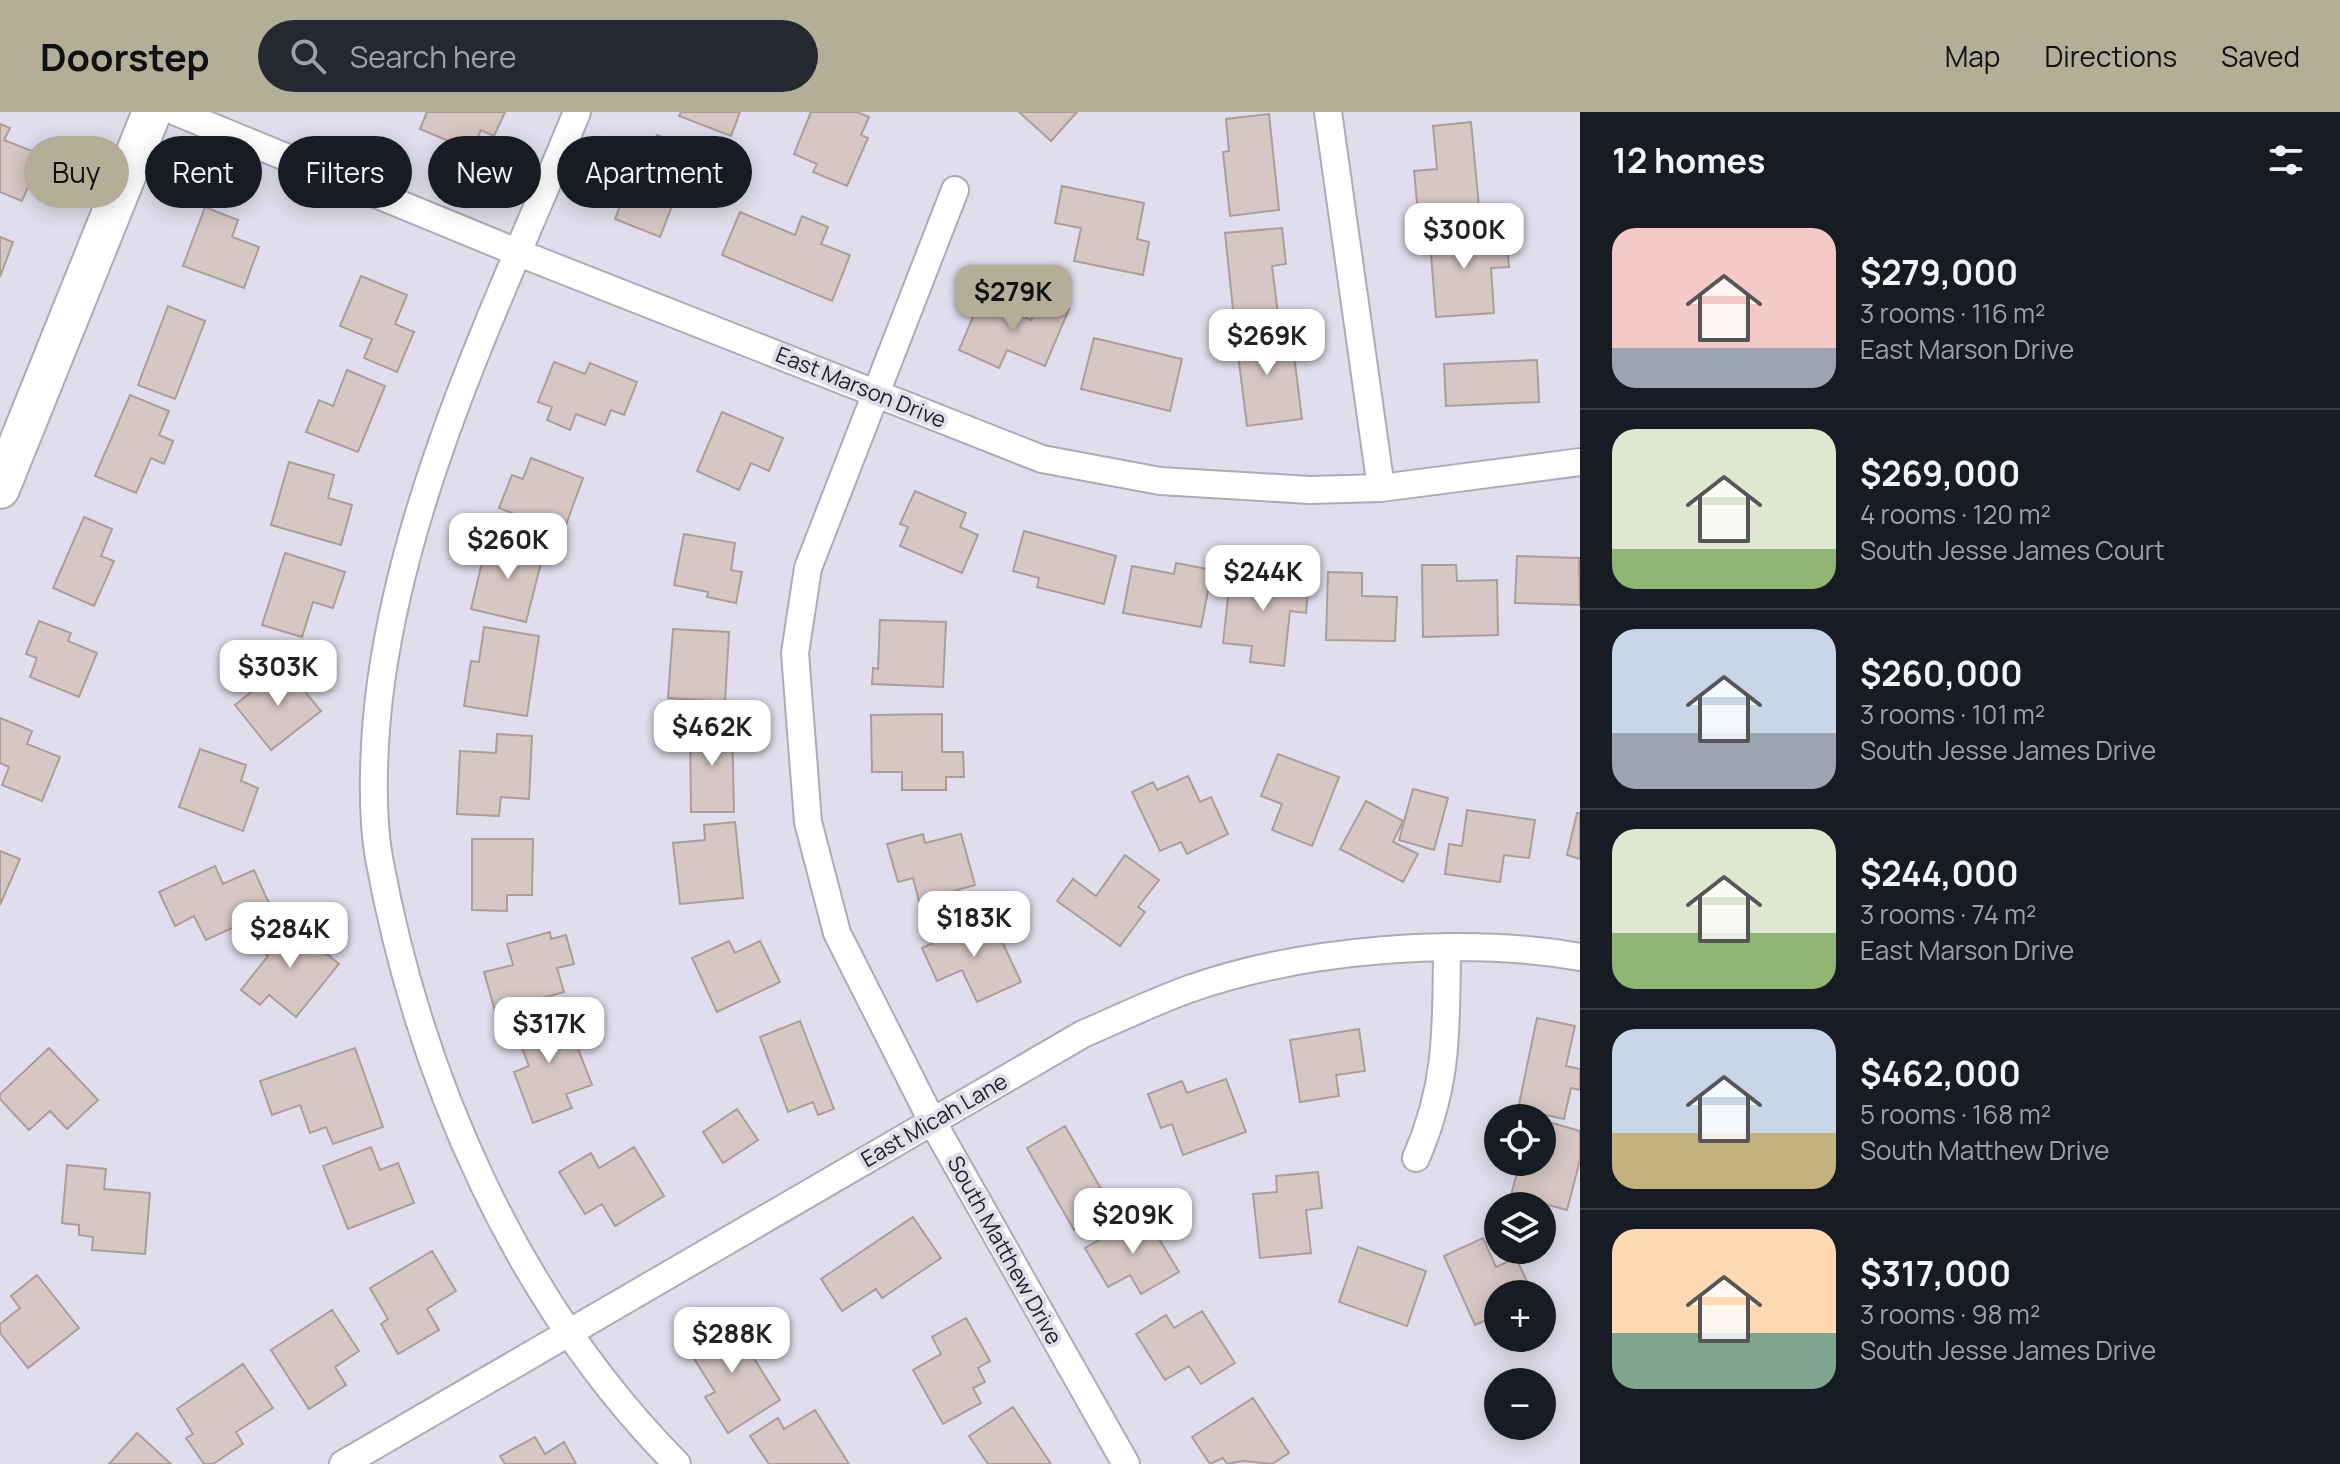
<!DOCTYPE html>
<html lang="en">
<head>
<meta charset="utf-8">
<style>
	body { margin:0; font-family:Manrope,sans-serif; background:#242831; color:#f1f3f6; height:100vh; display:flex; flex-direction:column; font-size:30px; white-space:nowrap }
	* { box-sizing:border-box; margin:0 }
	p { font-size:26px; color:#9ea1a6 }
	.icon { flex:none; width:44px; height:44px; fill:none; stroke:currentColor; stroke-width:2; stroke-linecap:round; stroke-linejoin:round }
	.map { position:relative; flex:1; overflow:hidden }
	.side { display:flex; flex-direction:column; background:#171b24; width:760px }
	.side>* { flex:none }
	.top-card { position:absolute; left:24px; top:24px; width:760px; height:72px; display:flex; gap:16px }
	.controls { position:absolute; left:1484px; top:992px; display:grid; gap:16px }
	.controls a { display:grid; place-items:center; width:72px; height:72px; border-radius:50%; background:#171b24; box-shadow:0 4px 20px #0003; font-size:40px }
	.price { position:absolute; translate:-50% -68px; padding:0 18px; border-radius:16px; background:#fff; color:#222; font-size:26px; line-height:52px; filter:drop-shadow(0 2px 4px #0008) }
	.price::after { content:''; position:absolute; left:50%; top:48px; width:24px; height:18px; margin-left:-12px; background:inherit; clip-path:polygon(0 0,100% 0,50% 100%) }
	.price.current { background:#b4ae99; color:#111 }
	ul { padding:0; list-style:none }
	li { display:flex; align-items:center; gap:24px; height:200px; padding:0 32px }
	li+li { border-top:2px solid #363941 }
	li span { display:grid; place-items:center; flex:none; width:224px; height:160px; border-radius:24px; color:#555 }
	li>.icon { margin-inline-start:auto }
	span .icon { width:96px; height:96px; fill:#fffc; stroke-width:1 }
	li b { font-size:34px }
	h2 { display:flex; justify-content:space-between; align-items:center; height:96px; padding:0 32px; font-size:34px }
	.pill { padding:0 28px; border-radius:36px; background:#171b24; box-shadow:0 4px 20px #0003; font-size:28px; line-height:72px }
	.pill.current { background:#b4ae99; color:#111 }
	header { display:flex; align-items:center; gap:48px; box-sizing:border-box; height:112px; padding:0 40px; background:#b4ae99; color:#111 }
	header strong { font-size:38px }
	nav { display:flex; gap:44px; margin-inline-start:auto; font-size:28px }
	.search { width:560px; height:72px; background:#242831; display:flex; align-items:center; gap:20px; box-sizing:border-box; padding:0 28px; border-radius:44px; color:#9ea1a6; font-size:30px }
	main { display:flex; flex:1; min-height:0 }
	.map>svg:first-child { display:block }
	.building { fill:#d7c7c4; stroke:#ac9d9a; stroke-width:2 }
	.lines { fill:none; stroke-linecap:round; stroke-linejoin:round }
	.street-casing { stroke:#adabb8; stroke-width:30 }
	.secondary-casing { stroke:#adabb8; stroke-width:42 }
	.street { stroke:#fff; stroke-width:26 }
	.secondary { stroke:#fff; stroke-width:38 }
	.labels { text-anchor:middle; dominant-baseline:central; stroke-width:8; stroke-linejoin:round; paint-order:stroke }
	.street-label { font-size:22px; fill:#1f1e23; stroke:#e0deec }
</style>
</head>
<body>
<header>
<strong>Doorstep</strong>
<div class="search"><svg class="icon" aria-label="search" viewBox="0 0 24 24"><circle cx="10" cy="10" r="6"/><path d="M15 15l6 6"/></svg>Search here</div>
<nav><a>Map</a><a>Directions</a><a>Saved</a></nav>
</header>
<main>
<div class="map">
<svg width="1580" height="1352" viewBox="0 0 1580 1352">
	<rect width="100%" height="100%" fill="#e0deec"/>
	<path class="building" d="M427,0H505L494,24L481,18L472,39L420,17Z
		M681,0H740L731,24L679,4Z
		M811,0H857L869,5L861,23L868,26L847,74L813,60L817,52L794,42Z
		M1019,0H1077L1051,29Z
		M1269,2L1279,98L1230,104L1223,40L1229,39L1226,7Z
		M1471,10L1479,95L1418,100L1414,59L1437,57L1433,14Z
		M0,12L10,16L4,28L42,43L22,89L0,80Z
		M657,23L694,37L660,125L615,107L631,66L639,69Z
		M1062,74L1144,91L1137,127L1149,130L1143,163L1074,149L1081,116L1055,111Z
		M205,95L238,108L232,125L259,135L244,176L183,154Z
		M740,100L795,123L802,104L828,115L821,132L850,143L832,189L722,143Z
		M1282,116L1286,152L1272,154L1278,202L1234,207L1225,121Z
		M1461,116L1462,123L1491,121V132L1507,131L1509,155L1491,156L1494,201L1436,205L1429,118Z
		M0,125L13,130L0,165Z
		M361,164L407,183L395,212L414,220L397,260L364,246L372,227L340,214Z
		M1041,185L1069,197L1045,254L1007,238L999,256L959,238L981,186L1031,208Z
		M168,194L205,209L175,287L138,273Z
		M1279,213L1283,244L1294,243L1302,307L1247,314L1235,219Z
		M1094,226L1182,247L1170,299L1081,277Z
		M1537,248L1539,290L1446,294L1444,252Z
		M554,250L585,262L590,251L637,270L624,303L611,298L605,313L576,302L570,318L547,308L552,295L538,290Z
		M347,258L385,274L358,340L306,320L319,288L333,294Z
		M130,283L169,299L159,323L173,329L164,352L151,346L136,381L95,364Z
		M722,300L783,326L769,359L751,351L739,378L697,359Z
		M531,346L583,366L563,421L499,396L512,363L523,367Z
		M289,350L334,363L328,386L352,393L341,433L271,413Z
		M915,379L966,401L960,415L978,423L962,461L900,434L908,415L900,412Z
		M84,405L112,417L101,444L114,449L94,494L53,476Z
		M1024,419L1116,444L1104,492L1037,475L1039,466L1013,459Z
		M684,422L735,431L731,458L742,460L736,491L707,485L708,480L674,473Z
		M496,428L544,439L526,510L471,497L483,446L491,448Z
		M285,441L345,460L333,496L313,490L302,525L262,513Z
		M1517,444L1579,446L1580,493L1515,491Z
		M1176,451L1212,458L1201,515L1123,501L1132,454L1174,462Z
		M1422,453H1456L1457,469L1497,468L1498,523L1423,525Z
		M1231,458L1309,467L1306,501L1290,499L1284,554L1250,550L1252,534L1223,531Z
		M1328,460L1362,461V484L1397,485L1395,529L1326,528Z
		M880,508L946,510L943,575L872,572L873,556L878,557Z
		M39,509L71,521L68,529L97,541L79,585L30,565L37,546L26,542Z
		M484,515L539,524L527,604L464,594L471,549L479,550Z
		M673,517L729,520L725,590L668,586Z
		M284,554L321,599L271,638L235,593Z
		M942,602V640H963L964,665H946V678H902V660H872L871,603Z
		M0,606L32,619L27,632L60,645L42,689L2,673L9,655L0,651Z
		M732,611L734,700H691L690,612Z
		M497,622L532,624L529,687L501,685L499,704L457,702L460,639L496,641Z
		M200,637L246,653L241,669L258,676L243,719L179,695Z
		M1278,642L1339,665L1312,734L1272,718L1282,692L1261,684Z
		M1188,664L1200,690L1211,685L1228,722L1187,742L1181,730L1160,739L1132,680L1153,670L1157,678Z
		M1413,677L1448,686L1434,738L1399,728Z
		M1366,689L1403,709L1393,730L1418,742L1403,770L1340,737Z
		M1467,698L1535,708L1529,746L1504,743L1500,770L1445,762L1449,732L1462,734Z
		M1577,701H1580V747L1567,743Z
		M735,710L743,786L680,792L673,731L705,728L704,713Z
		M923,722L925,731L961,722L975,773L919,789L913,766L898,770L887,732Z
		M472,727H533L532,783H507V799L472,798Z
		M0,739L20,747L0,793Z
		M1125,743L1159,768L1138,795L1145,800L1120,834L1057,789L1073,767L1096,784Z
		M215,754L223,772L254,758L272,798L206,828L194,804L175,814L159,780Z
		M990,804L1021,870L977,890L962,858L937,869L922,836Z
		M284,807L339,852L296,905L269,883L260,893L241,878L268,844L260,837Z
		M550,820L551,827L566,823L574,852L557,856L564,880L495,899L484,860L513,853L507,832Z
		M729,829L735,841L760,829L780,870L717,900L692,846Z
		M562,895L592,973L566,982L572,996L533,1011L514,960L529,954L513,913Z
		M1537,906L1575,914L1566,954L1580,957V978L1571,976L1564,1007L1518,997Z
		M800,909L834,997L818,1003L813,990L788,1000L760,925Z
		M1359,917L1365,959L1336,963L1339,984L1300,990L1290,928Z
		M49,936L98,988L67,1017L50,999L29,1018L0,987V982Z
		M355,936L383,1015L333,1032L326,1015L310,1021L300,993L272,1003L260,969Z
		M1226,967L1246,1020L1183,1043L1172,1012L1161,1016L1148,982L1182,969L1187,981Z
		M737,997L758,1028L723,1051L703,1020Z
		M1542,1008L1580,1019V1048L1567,1098L1511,1083L1520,1050H1542Z
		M1065,1014L1112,1096L1074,1118L1027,1036Z
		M371,1035L380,1058L398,1051L414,1091L348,1117L323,1054Z
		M634,1035L664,1084L615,1114L602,1092L585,1102L559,1060L591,1041L599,1056Z
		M67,1053L106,1057L104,1077L150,1081L145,1142L92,1138L93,1125L79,1123V1113L62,1111Z
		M1318,1060L1322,1096L1306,1098L1311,1141L1260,1146L1253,1082L1277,1080L1276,1064Z
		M1144,1102L1179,1160L1141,1182L1130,1163L1108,1175L1085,1136Z
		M913,1105L941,1146L882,1186L876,1177L842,1199L821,1167Z
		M1483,1126L1496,1155L1516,1146L1533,1182H1498V1203L1475,1213L1444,1144Z
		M1358,1135L1426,1159L1407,1214L1339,1190Z
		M432,1139L456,1179L427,1197L439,1218L398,1242L381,1212L388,1207L370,1176Z
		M37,1163L79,1216L28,1256L0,1221V1212L20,1196L11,1184Z
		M332,1198L359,1239L335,1255L346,1273L309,1297L271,1238Z
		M1202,1199L1235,1251L1201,1272L1189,1254L1165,1268L1136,1222L1166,1203L1174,1216Z
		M728,1205L780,1288L728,1321L705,1285L715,1280L685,1232Z
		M966,1206L990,1249L978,1256L985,1270L973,1276L981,1291L943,1312L913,1258L941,1242L932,1225Z
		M243,1252L273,1296L236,1320L243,1332L213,1352H204L186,1326L193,1322L177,1297Z
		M1253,1286L1289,1341L1272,1352L1243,1349L1227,1352L1223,1346L1210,1352L1192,1325Z
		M1013,1295L1051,1352H988L969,1324Z
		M815,1298L849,1352H769L750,1324L778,1306L784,1317Z
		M137,1321L171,1352H109Z
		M535,1325L545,1342L564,1330L576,1352H505L500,1344Z"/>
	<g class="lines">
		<g class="street-casing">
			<path id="street" d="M176,0L519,141L1042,347L1160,369L1310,378L1381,376L1580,350
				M577,0C501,186 409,369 381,570C374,621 370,695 379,746C420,969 517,1190 677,1352
				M1328,0L1381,376
				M955,78L808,456L795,541L808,710L837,821L932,1009L1126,1352
				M1416,1046C1449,971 1446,914 1447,835
				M343,1352L1083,922C1118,907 1153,890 1189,877C1302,837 1463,824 1580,845"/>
		</g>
		<g class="secondary-casing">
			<path id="secondary" d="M0,377L152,0"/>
		</g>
		<use href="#street" class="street"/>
		<use href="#secondary" class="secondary"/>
	</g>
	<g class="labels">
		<g class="street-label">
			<text transform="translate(861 275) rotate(22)">East Marson Drive</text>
			<text transform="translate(934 1008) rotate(-30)">East Micah Lane</text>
			<text transform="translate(1005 1138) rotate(61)">South Matthew Drive</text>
		</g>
	</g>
</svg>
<div class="controls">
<a><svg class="icon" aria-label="locate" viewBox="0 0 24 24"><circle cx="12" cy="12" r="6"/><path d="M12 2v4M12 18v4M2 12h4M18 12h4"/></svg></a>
<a><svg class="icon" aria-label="layers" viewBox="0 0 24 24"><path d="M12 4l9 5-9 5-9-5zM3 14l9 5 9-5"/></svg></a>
<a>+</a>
<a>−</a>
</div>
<b class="price" style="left:1464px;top:159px">$300K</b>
<b class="price current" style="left:1013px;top:221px">$279K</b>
<b class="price" style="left:1267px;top:265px">$269K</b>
<b class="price" style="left:508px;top:469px">$260K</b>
<b class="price" style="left:1263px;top:501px">$244K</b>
<b class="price" style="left:278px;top:596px">$303K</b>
<b class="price" style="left:712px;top:656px">$462K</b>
<b class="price" style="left:974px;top:847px">$183K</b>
<b class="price" style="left:290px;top:858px">$284K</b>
<b class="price" style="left:549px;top:953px">$317K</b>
<b class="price" style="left:1133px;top:1144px">$209K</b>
<b class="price" style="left:732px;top:1263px">$288K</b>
<div class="top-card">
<a class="pill current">Buy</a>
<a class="pill">Rent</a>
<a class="pill">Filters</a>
<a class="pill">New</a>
<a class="pill">Apartment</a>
</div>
</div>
<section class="side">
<h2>12 homes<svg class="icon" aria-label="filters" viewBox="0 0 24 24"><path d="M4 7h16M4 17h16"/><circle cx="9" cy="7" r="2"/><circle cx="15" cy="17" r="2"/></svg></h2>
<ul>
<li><span style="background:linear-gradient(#f6c9c9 75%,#9aa5b1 0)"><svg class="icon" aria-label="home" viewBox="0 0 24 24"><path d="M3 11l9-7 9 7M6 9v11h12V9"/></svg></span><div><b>$279,000</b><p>3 rooms · 116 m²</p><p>East Marson Drive</p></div></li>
<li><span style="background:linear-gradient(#dfe7d0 75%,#8fb573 0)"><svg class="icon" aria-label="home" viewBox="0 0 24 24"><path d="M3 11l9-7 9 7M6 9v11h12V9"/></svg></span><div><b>$269,000</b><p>4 rooms · 120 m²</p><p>South Jesse James Court</p></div></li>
<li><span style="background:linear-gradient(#c9d6e8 65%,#9aa5b1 0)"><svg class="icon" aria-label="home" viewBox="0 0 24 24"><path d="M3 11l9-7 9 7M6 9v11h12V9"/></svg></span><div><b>$260,000</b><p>3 rooms · 101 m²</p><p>South Jesse James Drive</p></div></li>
<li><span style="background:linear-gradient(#dfe7d0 65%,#8fb573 0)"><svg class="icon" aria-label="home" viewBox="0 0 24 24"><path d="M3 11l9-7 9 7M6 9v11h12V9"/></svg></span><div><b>$244,000</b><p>3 rooms · 74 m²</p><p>East Marson Drive</p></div></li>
<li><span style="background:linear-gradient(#c9d6e8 65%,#c2b280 0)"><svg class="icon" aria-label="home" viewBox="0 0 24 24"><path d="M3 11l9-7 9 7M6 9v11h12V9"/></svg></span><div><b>$462,000</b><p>5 rooms · 168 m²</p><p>South Matthew Drive</p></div></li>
<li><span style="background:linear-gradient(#ffd9b3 65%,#7fa58c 0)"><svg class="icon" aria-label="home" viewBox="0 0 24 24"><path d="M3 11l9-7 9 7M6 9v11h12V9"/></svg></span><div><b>$317,000</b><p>3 rooms · 98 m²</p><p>South Jesse James Drive</p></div></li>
</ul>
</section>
</main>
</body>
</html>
